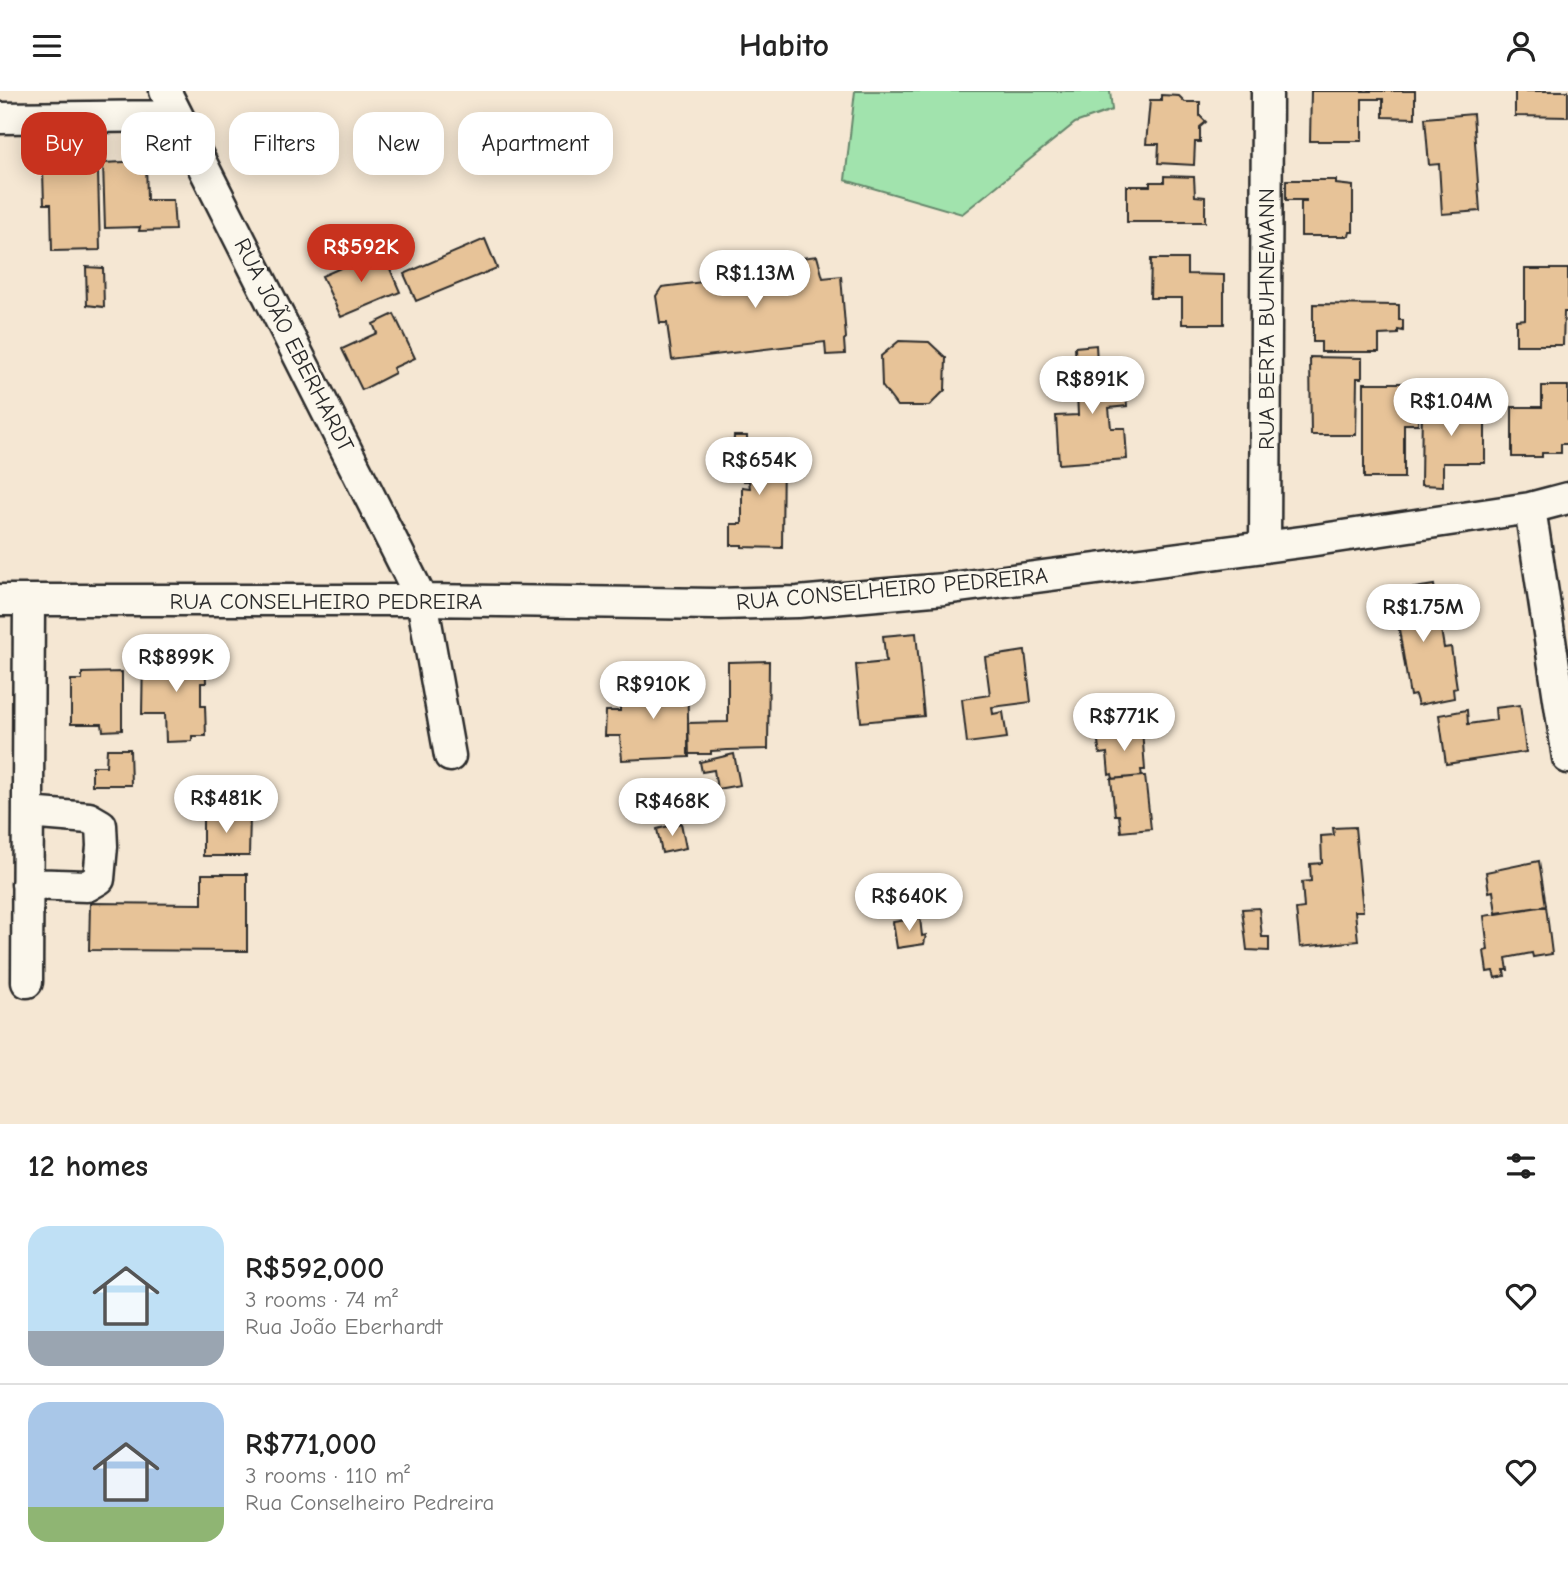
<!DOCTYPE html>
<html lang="en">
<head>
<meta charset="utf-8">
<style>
	body { margin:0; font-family:"Comic Neue",sans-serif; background:#f2f2f2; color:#222; height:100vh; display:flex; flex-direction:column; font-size:26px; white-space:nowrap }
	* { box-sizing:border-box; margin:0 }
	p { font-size:23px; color:#767676 }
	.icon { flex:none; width:38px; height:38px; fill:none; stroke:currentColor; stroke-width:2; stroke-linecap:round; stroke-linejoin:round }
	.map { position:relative; height:1033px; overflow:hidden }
	.side { display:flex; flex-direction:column; background:#fff; flex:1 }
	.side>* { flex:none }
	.hud { position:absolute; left:21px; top:21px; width:700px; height:63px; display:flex; gap:14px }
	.price { position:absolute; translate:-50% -60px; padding:0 16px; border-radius:24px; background:#fff; color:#222; font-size:23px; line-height:46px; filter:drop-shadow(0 2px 4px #0008) }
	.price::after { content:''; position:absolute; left:50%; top:42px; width:21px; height:16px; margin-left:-10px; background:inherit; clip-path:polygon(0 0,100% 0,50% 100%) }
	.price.current { background:#c8321e; color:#fff }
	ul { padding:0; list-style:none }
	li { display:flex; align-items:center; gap:21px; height:175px; padding:0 28px }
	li+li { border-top:2px solid #e0e0e0 }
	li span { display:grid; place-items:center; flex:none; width:196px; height:140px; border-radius:21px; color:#555 }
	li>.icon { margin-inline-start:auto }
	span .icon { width:84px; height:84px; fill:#fffc; stroke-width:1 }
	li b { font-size:30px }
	h2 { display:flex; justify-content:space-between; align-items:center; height:84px; padding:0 28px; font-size:30px }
	.pill { padding:0 24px; border-radius:21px; background:#fff; box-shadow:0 4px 18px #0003; font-size:24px; line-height:63px }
	.pill.current { background:#c8321e; color:#fff }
	header { display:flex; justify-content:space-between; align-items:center; height:91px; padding:0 28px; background:#fff; font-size:32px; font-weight:600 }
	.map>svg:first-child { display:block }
	.green { fill:#a1e3ad; stroke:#66876c; stroke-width:2 }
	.building { fill:#e7c398; stroke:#2b2b2b; stroke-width:2 }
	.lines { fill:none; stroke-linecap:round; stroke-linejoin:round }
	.minor-casing { stroke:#2b2b2b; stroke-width:35 }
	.minor { stroke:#fbf7ec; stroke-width:30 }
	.labels { text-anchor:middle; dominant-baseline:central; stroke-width:5; stroke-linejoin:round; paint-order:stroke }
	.street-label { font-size:23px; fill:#2b2b2b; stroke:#fbf7ec }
</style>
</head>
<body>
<header><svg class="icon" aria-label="menu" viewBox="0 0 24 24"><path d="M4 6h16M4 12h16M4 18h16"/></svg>Habito<svg class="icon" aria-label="person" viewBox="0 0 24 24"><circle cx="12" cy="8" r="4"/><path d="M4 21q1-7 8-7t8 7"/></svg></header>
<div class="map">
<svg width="1568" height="1033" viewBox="0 0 1568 1033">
	<rect width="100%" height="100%" fill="#f5e7d3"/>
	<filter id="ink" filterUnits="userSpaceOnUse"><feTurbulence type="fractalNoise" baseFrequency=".0143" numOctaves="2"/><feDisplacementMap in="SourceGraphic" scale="14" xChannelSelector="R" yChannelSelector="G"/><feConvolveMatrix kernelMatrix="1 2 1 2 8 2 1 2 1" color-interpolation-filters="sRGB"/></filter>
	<g filter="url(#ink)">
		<path class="green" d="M855,0H1110L1112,19L1075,32L962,123L845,89Z"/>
		<path class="building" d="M1311,0H1415V27L1383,26V8H1362V50H1310Z
			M1515,0H1568V26L1515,25Z
			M1161,4L1179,5L1185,11H1200V25L1206,31L1200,36V51H1195L1194,74L1158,72L1159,53H1146L1150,9H1161Z
			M1473,23L1480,120L1442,123L1439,73L1429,74L1425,27Z
			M146,70L147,109H173L175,139L139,140L140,136L105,137L103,72Z
			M72,79V83L98,81L100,159L52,160L51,113H44L43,80Z
			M1164,85L1194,86L1195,105L1205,106V131H1127V95H1150V91H1164Z
			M1286,89H1336V93L1353,95V141H1350L1349,145H1301V111H1306V109H1286Z
			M485,148L497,177L416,210L404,183Z
			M382,159L400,201L341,226L322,185Z
			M817,165L823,187L841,185L846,247L844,249L845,263L826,264L825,251L672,269L667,232H660L656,205L662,196L703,191L701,180L703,179Z
			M1151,168H1187V183L1224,184V233H1182V207H1150Z
			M86,176L103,177L104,216L87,214Z
			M1525,178H1568V221H1564L1563,254H1516V229L1525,228Z
			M1313,213L1399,214V229H1403V240L1398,239V243L1379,244V261H1321V251H1313Z
			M394,223L415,267L393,277L395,282L362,299L342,258L377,242L373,233Z
			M899,250L929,251L946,267L945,299L929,315H897L882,295L881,265Z
			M1096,254L1098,288L1125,287L1127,315L1109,317L1111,337H1125L1127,368L1059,373L1056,325L1078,324L1075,256Z
			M1310,266L1362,267V287H1357L1356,344H1311Z
			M1364,292H1419L1418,333H1404V387H1364Z
			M1542,295H1568V353H1561V362H1542V366H1512V316H1542Z
			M1422,311H1483L1482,327H1485V372H1443V395L1421,394Z
			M734,345H747V360H783L782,457L742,456V454H731V433H742V396L750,397L749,390H744V387H732Z
			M1434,494L1444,557L1451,556L1457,597L1453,598L1454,607L1418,614L1415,604L1410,605L1396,520L1386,522L1383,502Z
			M916,542L924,625L861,631L856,574L886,571L883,545Z
			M1025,560L1031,611L992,616L993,623L1003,621L1007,647L967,652L962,608L990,604L985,566Z
			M200,563V567L205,566L206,592H201V615H205L206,645H192V650L166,651L165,623H142L143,564Z
			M769,570L768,658L728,659L711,660V663H688V632L728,631V571Z
			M122,581V639L103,640L102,633H71V589H82V582Z
			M642,586H687L689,666L622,669L620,645H605L606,620H620V605H642Z
			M1520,614L1526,661L1446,673L1439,624L1467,619L1468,633L1496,629L1495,617Z
			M1142,638L1145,679H1141L1142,685L1113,688L1112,683L1109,684L1107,662L1100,663L1097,645Z
			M107,658H130L131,694H92V675H106Z
			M734,663L740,694L717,698L714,679L702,681L700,671Z
			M1142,685H1145L1151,738L1121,741L1119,724H1115L1111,688Z
			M203,724H250L249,765H203Z
			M681,732L686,757L662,762L657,738Z
			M1355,736L1363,820H1355L1358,850L1300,856L1296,818L1304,817L1302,791L1311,790L1310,773L1322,772L1321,745L1334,744L1333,737Z
			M1539,770L1546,815L1496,822L1493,800L1489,801L1486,781Z
			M202,783H247V860L89,859L90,812L202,813Z
			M1546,815L1552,863L1533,866L1532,862L1506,867L1508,879H1504L1505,885L1495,887L1493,880L1487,881L1484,860L1488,859L1484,825Z
			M1259,817L1262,846H1269V860L1247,859L1242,818Z
			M920,827L922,845L926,844L924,853L897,857L893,831Z"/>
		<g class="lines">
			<g class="minor-casing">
				<path id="minor" d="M165,0L422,509L450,665
					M0,27L177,25
					M1530,417L1568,667
					M1265,456L1267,0
					M0,509H422L715,513L798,511L944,498L1309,450L1530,417L1568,407
					M27,793L87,795L99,788L102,755L101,734L89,727L28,722
					M27,891L29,509"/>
			</g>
			<use href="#minor" class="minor"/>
		</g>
	</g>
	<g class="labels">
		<g class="street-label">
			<text transform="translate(1266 228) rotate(-90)">RUA BERTA BUHNEMANN</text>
			<text transform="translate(294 254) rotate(63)">RUA JOÃO EBERHARDT</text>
			<text transform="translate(892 498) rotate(-5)">RUA CONSELHEIRO PEDREIRA</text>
			<text x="326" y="510">RUA CONSELHEIRO PEDREIRA</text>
		</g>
	</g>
</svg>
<b class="price current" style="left:361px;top:193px">R$592K</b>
<b class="price" style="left:755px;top:219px">R$1.13M</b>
<b class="price" style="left:1092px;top:325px">R$891K</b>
<b class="price" style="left:1451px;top:347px">R$1.04M</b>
<b class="price" style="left:759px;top:406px">R$654K</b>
<b class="price" style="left:1423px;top:553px">R$1.75M</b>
<b class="price" style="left:176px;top:603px">R$899K</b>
<b class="price" style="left:653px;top:630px">R$910K</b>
<b class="price" style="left:1124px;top:662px">R$771K</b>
<b class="price" style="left:226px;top:744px">R$481K</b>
<b class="price" style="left:672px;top:747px">R$468K</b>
<b class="price" style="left:909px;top:842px">R$640K</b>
<div class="hud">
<a class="pill current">Buy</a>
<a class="pill">Rent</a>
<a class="pill">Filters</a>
<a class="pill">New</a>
<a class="pill">Apartment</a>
</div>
</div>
<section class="side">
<h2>12 homes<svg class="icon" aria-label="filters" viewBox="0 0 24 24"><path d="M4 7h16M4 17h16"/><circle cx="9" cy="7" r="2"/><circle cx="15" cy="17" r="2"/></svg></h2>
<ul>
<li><span style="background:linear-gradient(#bfe0f5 75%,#9aa5b1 0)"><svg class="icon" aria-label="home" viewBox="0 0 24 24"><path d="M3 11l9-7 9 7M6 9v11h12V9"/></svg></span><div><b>R$592,000</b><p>3 rooms · 74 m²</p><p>Rua João Eberhardt</p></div><svg class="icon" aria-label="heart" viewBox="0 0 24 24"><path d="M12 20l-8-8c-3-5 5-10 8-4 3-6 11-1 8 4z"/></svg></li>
<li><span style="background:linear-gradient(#a9c7e8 75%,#8fb573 0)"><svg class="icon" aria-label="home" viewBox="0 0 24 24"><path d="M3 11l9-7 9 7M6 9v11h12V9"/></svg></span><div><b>R$771,000</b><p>3 rooms · 110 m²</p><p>Rua Conselheiro Pedreira</p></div><svg class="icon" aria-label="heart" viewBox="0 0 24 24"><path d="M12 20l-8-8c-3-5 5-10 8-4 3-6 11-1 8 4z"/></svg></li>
</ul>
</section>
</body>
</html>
